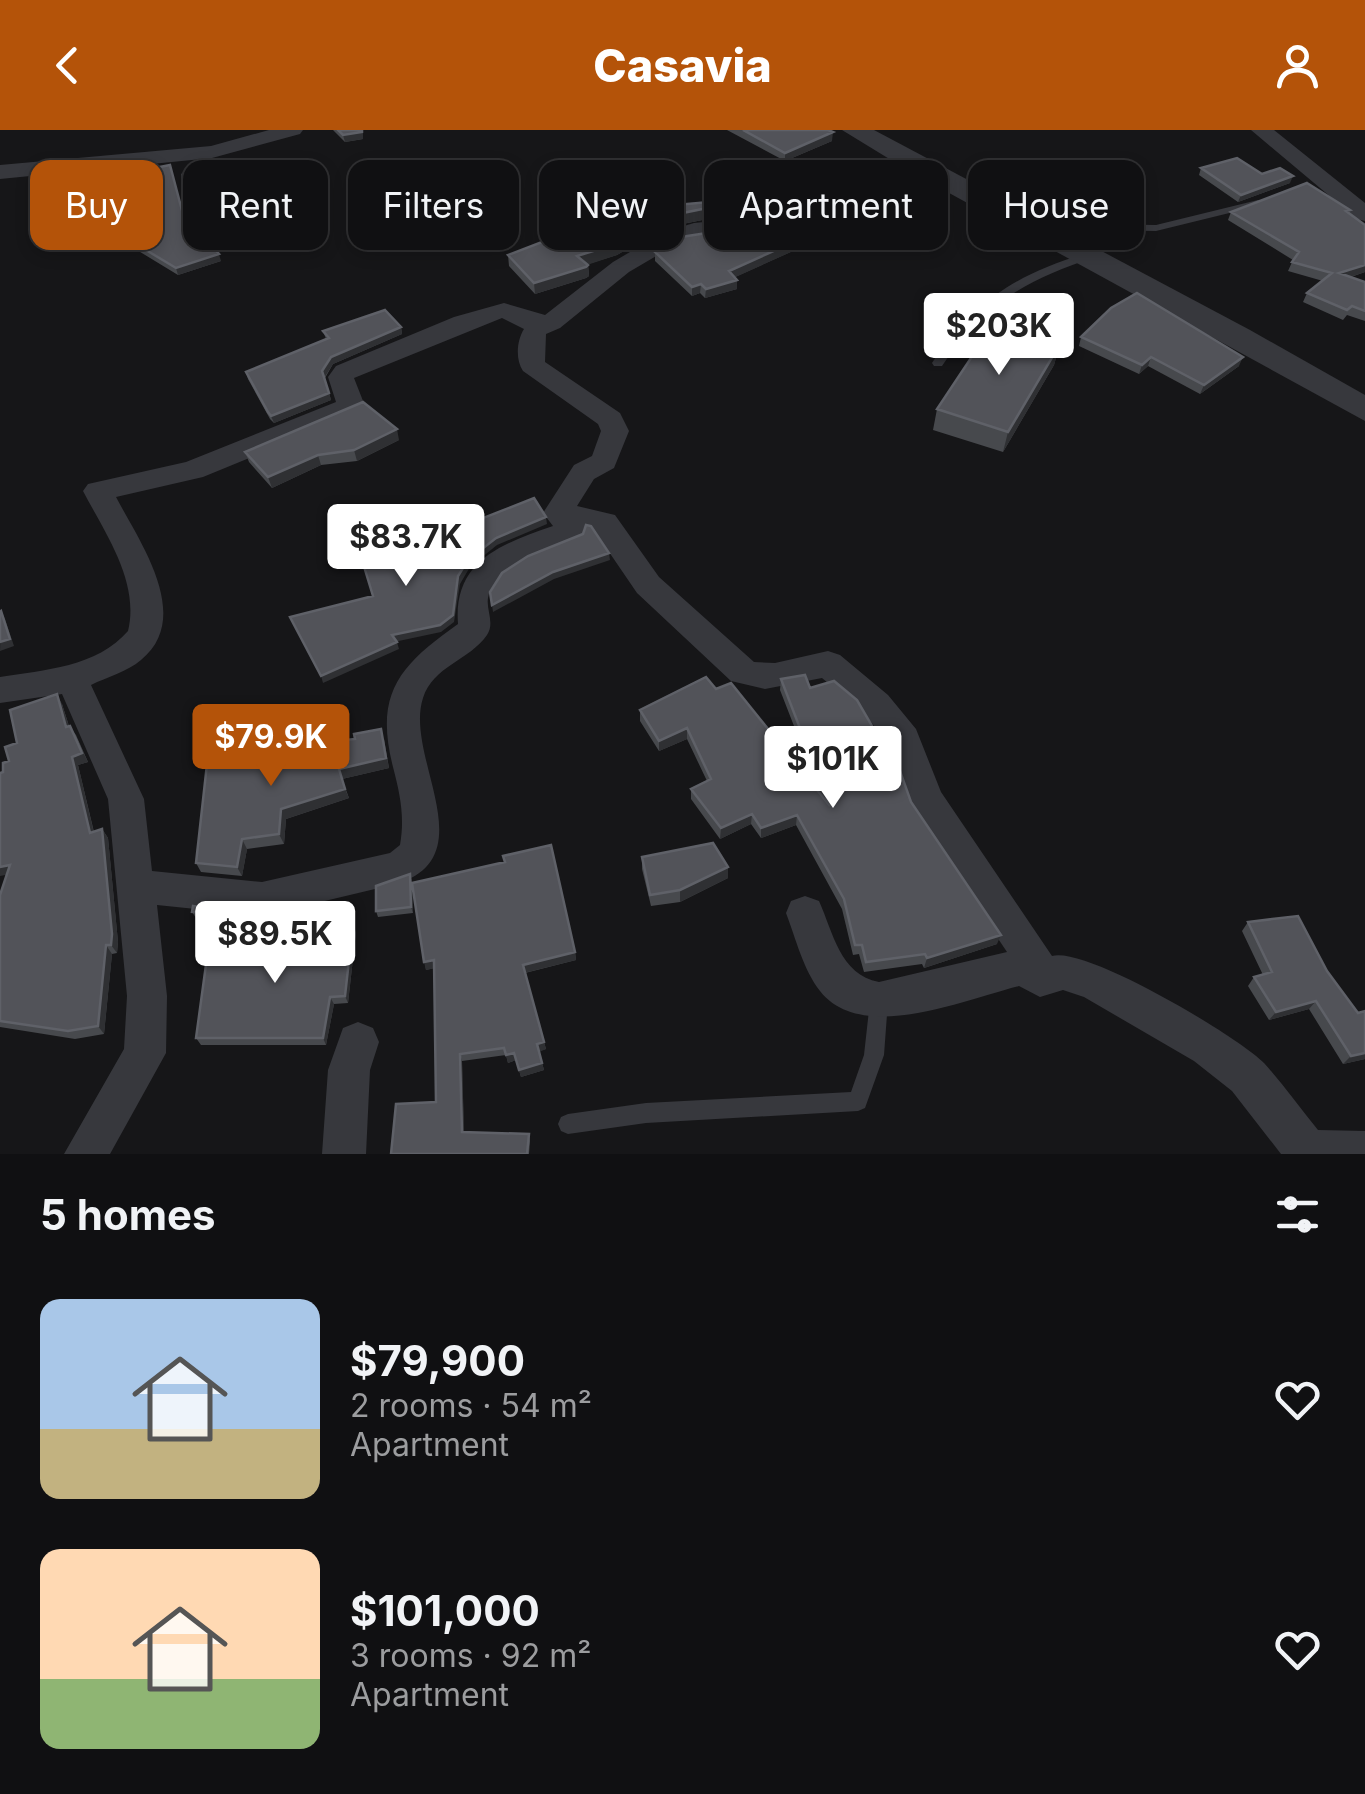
<!DOCTYPE html>
<html lang="en">
<head>
<meta charset="utf-8">
<style>
	body { margin:0; font-family:Inter,sans-serif; background:#19191b; color:#f1f3f6; height:100vh; display:flex; flex-direction:column; font-size:38px; white-space:nowrap }
	* { box-sizing:border-box; margin:0 }
	p { font-size:32px; color:#9c9d9f }
	.icon { flex:none; width:55px; height:55px; fill:none; stroke:currentColor; stroke-width:2; stroke-linecap:round; stroke-linejoin:round }
	.map { position:relative; height:1024px; overflow:hidden }
	.panel { display:flex; flex-direction:column; background:#101012; flex:1 }
	.panel>* { flex:none }
	.hud { position:absolute; left:30px; top:30px; width:1305px; height:90px; display:flex; gap:20px }
	.price { position:absolute; translate:-50% -85px; padding:0 22px; border-radius:10px; background:#fff; color:#222; font-size:32px; line-height:65px; filter:drop-shadow(0 2px 5px #0008) }
	.price::after { content:''; position:absolute; left:50%; top:60px; width:30px; height:22px; margin-left:-15px; background:inherit; clip-path:polygon(0 0,100% 0,50% 100%) }
	.price.current { background:#b45309; color:#fff }
	ul { padding:0; list-style:none }
	li { display:flex; align-items:center; gap:30px; height:250px; padding:0 40px }
	li span { display:grid; place-items:center; flex:none; width:280px; height:200px; border-radius:20px; color:#555 }
	li>.icon { margin-inline-start:auto }
	span .icon { width:120px; height:120px; fill:#fffc; stroke-width:1 }
	li b { font-size:42px }
	h2 { display:flex; justify-content:space-between; align-items:center; height:120px; padding:0 40px; font-size:42px }
	.tag { padding:0 35px; border-radius:20px; background:#101012; box-shadow:0 5px 15px #0003,0 0 0 2px #303032; font-size:35px; line-height:90px }
	.tag.current { background:#b45309; color:#fff }
	header { display:flex; justify-content:space-between; align-items:center; height:130px; padding:0 40px; background:#b45309; color:#fff; font-size:45px; font-weight:800 }
	.map>svg:first-child { display:block }
	.lines { fill:none; stroke-linecap:round; stroke-linejoin:round }
	.service { fill:#37383d; fill-rule:evenodd }
	.minor { fill:#37383d; fill-rule:evenodd }
	.tertiary { fill:#37383d; fill-rule:evenodd }
	.wall { fill:#47494d }
	.shaded-wall { fill:#2f3033 }
	.building { fill:#525359; stroke:#5f6168; stroke-width:2.5 }
</style>
</head>
<body>
<header><svg class="icon" aria-label="back" viewBox="0 0 24 24"><path d="M15 5l-7 7 7 7"/></svg>Casavia<svg class="icon" aria-label="person" viewBox="0 0 24 24"><circle cx="12" cy="8" r="4"/><path d="M4 21q1-7 8-7t8 7"/></svg></header>
<div class="map">
<svg width="1365" height="1024" viewBox="0 0 1365 1024">
	<rect width="100%" height="100%" fill="#161618"/>
	<g class="lines">
		<path class="service" d="M208,21L216,23L190,47L191,50L214,60L257,98V102H249L206,64L181,52V44Z
			M1258,70L1263,73L1262,75L1156,101L1091,100L1056,111L1051,108L1090,94L1156,95Z
			M1091,122L1096,125L1095,127C1024,151 985,173 942,236H934L932,233C975,170 1018,143 1091,122Z
			M879,862L886,865L888,871L884,925L865,978L858,981L646,993L568,1004L561,1001L558,994L561,987L568,984L646,973L851,962L864,925L870,871L872,865Z"/>
		<path class="minor" d="M269,0H303L300,4L212,28L0,49V35L211,16Z
			M1251,0H1274L1365,73V91L1357,89Z
			M914,27L922,29L925,34L922,39L876,55L810,94L680,112L629,142L560,198L546,204L545,232L620,283L629,301L614,338L594,349L577,376L615,385L659,447L754,532L775,533L828,521L840,525L888,565L916,599L941,662L1052,826C1086,816 1237,906 1264,933C1283,954 1300,978 1318,1000L1365,1001V1024H1281L1232,961L1194,931L1084,867L1063,860L1040,867L1019,856C964,870 861,914 820,861C803,839 796,809 786,783L791,771L805,766L819,771C833,802 840,845 879,852L1007,822L912,680L889,615L864,583L822,548L765,559L731,551L637,463L594,400L584,398L582,408C557,417 492,438 488,468C486,480 495,493 487,505C470,530 433,536 423,568C404,626 484,723 400,753L262,786L157,775L167,866L166,923L110,1024H64L124,919L127,866L108,669L62,564L0,573V547C44,540 97,537 128,501C140,452 105,403 83,361L88,354L186,332L336,272L328,247L336,236L454,187L504,173L545,185L613,132L664,102L694,93L796,83L860,45ZM502,188L524,199C517,210 515,229 523,241L598,294L601,301L592,326L574,335L543,383L553,396C501,414 453,431 458,494C400,535 374,563 393,637C400,664 405,687 400,715L390,723L262,752L152,741L144,669L91,555C107,547 127,542 141,530C194,487 139,411 116,367L203,347L361,282L365,276L354,248Z
			M358,892L373,898L379,912L370,940L366,1024H322L328,940L343,898Z"/>
		<path class="tertiary" d="M842,0H874L1250,200L1365,265V291L909,41Z"/>
	</g>
	<path class="wall" d="M333,0H363V9L345,12Z
		M727,0H828L832,11L785,31Z
		M1201,38L1262,44L1290,53L1238,72L1199,45Z
		M81,69L189,106L221,131L178,145L109,103L107,96L84,76Z
		M722,75V86L663,98L617,125L588,134L589,146L586,148L535,164L509,136L508,125L568,102V97Z
		M1231,82L1349,84L1365,95V142L1351,147L1365,152V191L1347,185L1343,190L1303,172L1307,163L1323,151L1288,141L1293,130L1228,90Z
		M844,98L735,147L737,159L705,168L700,163L692,166L655,131V122Z
		M401,197L402,204L333,234L325,248L331,270L274,293L270,289L248,249L246,242L326,209L323,201Z
		M1081,207L1239,236L1200,264L1148,236L1139,244L1079,216Z
		M1060,214L1054,235L1003,322L933,300L937,279Z
		M399,310L357,331L321,335L272,358L249,332L245,322Z
		M781,549L810,558L911,672L997,814L924,838L922,834L864,842L859,824L853,825L842,779L796,695L761,708L751,694L720,709L691,669V659L707,651L687,609L659,621L640,591V580L716,559L820,663L780,560Z
		M62,574L69,596L76,605L88,632L78,635L94,702L102,699L108,708L118,812L117,823L112,824L104,904L75,909L0,897V765L6,745L3,642L17,613Z
		M384,609L389,638L342,649L349,668L286,689L284,714L247,719L242,746L201,742L196,733Z
		M642,727L728,737V748L680,772L651,776L642,739Z
		M410,744L412,753L575,822L576,830L525,843L546,919L539,921L544,940L521,947L516,930L508,933L506,925L462,931L464,1002L529,1004L530,1011L529,1024H391L436,972L434,838L426,840L412,754L413,783L378,787L376,781Z
		M193,776L228,786L227,791L196,788L192,782Z
		M1248,792L1327,841L1358,883L1365,881V929L1343,934L1309,879L1269,890L1248,856L1254,847L1263,845L1242,801Z
		M356,802L348,873L334,874L326,915H201L196,908L288,813Z"/>
	<path class="shaded-wall" d="M363,0V9L345,12L343,5Z
		M833,2L832,11L785,31V23Z
		M1293,46L1290,53L1238,72L1241,65Z
		M722,75V86L663,98L617,125L578,138L577,126L663,87Z
		M845,89L844,98L729,150V141Z
		M219,124L221,131L178,145L176,138Z
		M588,135L589,146L586,148L535,164L534,153Z
		M1365,135V142L1335,152L1339,143Z
		M737,150V159L705,168L706,159Z
		M701,154L700,163L692,166V157Z
		M401,197L402,204L333,234L324,248L322,241L331,227Z
		M1060,214L1054,235L1003,322L1008,302Z
		M1151,227L1148,236L1139,244L1142,235Z
		M1243,227L1239,236L1200,264L1204,255Z
		M329,263L331,270L274,293L271,286Z
		M397,299L399,310L357,331L354,320Z
		M318,325L321,335L272,358L268,347Z
		M546,387L547,394L497,415L470,437L460,454L454,492L441,502L394,512L392,505L458,446L468,430L496,408Z
		M609,423L610,430L554,449L493,482L492,475L553,442Z
		M1,481L5,489L14,516L0,521Z
		M397,512L399,519L323,553L321,546Z
		M57,564L62,574L72,606L66,597Z
		M70,596L88,632L78,635L96,712L90,703L72,627Z
		M687,598V609L659,621V611Z
		M381,599L389,638L342,649L339,639Z
		M345,659L349,668L286,689L284,714L279,704L281,679Z
		M752,684L751,694L720,709L721,698Z
		M797,685L796,695L761,708V698Z
		M102,699L108,708L118,812L117,823L111,815Z
		M242,709L247,719L242,746L237,737Z
		M10,735L16,743L0,746V737Z
		M728,737V748L680,772V760Z
		M410,744L412,750L413,783L411,777Z
		M353,794L356,802L348,873L345,866Z
		M1001,805L997,814L924,838L927,828Z
		M106,815L112,824L104,904L98,896Z
		M575,822L576,830L524,843L523,835Z
		M434,830L436,838L426,840L424,832Z
		M330,867L334,874L326,915L323,908Z
		M1316,871L1309,879L1269,890L1276,882Z
		M544,912L546,919L539,922L537,914Z
		M514,923L516,930L508,933L506,925Z
		M1365,923V929L1343,934L1351,926Z
		M460,924L462,931L464,1008L462,1002Z
		M542,933L544,940L521,947L519,940Z"/>
	<path class="building" d="M338,0H362V2L343,5Z
		M743,0H828L833,2L785,23Z
		M1237,28L1262,44L1280,38L1293,46L1241,65L1201,38Z
		M170,35L189,107L199,103L219,124L176,138L106,96L110,94L81,69L124,58V44Z
		M1307,53L1350,80L1346,81L1365,95V135L1339,143L1365,152V181L1352,176L1347,180L1307,163L1332,143L1292,132L1299,122L1231,82Z
		M720,71L722,75L663,87L616,114L577,126L588,135L586,137L534,153L508,125L563,104L571,100L568,97L631,79Z
		M843,82L845,89L729,141L737,150L706,159L701,154L692,157L655,122L681,107Z
		M1137,163L1243,227L1204,255L1151,227L1142,235L1081,207L1111,178Z
		M385,180L401,197L331,227L322,241L329,263L271,286L268,282L246,242L329,208L323,201Z
		M993,195L1060,214L1008,302L937,279Z
		M363,272L397,299L354,320L318,325L268,347L245,322Z
		M534,368L546,387L496,408L468,430L458,446L453,485L440,495L392,505L397,512L321,546L290,487L373,466L363,433L426,410L422,398L479,384L481,389Z
		M586,395L591,396L609,423L553,442L492,475L490,462L502,443L528,426L583,404Z
		M1,481L10,509L0,512V482Z
		M805,545L810,558L834,551L857,570L883,615L890,613L911,672L1001,805L927,828L925,824L866,832L862,815H855L844,769L797,685L761,698L752,684L721,698L691,659L711,649L687,598L659,611L640,580L706,547L716,559L731,553L830,676L781,549Z
		M57,564L66,597L70,596L82,623L72,627L90,703L102,699L112,804L111,815H106L98,896L68,901L0,891V765L10,735L0,737V643L3,642V633L9,631L5,617L17,613L10,580Z
		M381,599L386,628L339,639L345,659L281,679L279,704L242,709L237,737L196,733L208,625L355,609L354,604Z
		M713,713L728,737L680,760L650,765L642,727Z
		M551,715L575,822L523,835L544,912L537,914L542,933L519,940L514,923L506,925L504,918L460,924L462,1002L529,1004L527,1024H391L396,974L436,972L434,830L424,832L412,753L505,732L503,726Z
		M410,744L411,777L376,781V756Z
		M193,776L225,780L223,785L192,782Z
		M1298,786L1327,841L1358,883L1365,881V923L1351,926L1316,871L1276,882L1254,847L1272,842L1248,792Z
		M353,794L345,866L330,867L323,908H196L208,820L288,813L290,799Z"/>
</svg>
<b class="price" style="left:999px;top:248px">$203K</b>
<b class="price" style="left:406px;top:459px">$83.7K</b>
<b class="price current" style="left:271px;top:659px">$79.9K</b>
<b class="price" style="left:833px;top:681px">$101K</b>
<b class="price" style="left:275px;top:856px">$89.5K</b>
<div class="hud">
<a class="tag current">Buy</a>
<a class="tag">Rent</a>
<a class="tag">Filters</a>
<a class="tag">New</a>
<a class="tag">Apartment</a>
<a class="tag">House</a>
</div>
</div>
<section class="panel">
<h2>5 homes<svg class="icon" aria-label="filters" viewBox="0 0 24 24"><path d="M4 7h16M4 17h16"/><circle cx="9" cy="7" r="2"/><circle cx="15" cy="17" r="2"/></svg></h2>
<ul>
<li><span style="background:linear-gradient(#a9c7e8 65%,#c2b280 0)"><svg class="icon" aria-label="home" viewBox="0 0 24 24"><path d="M3 11l9-7 9 7M6 9v11h12V9"/></svg></span><div><b>$79,900</b><p>2 rooms · 54 m²</p><p>Apartment</p></div><svg class="icon" aria-label="heart" viewBox="0 0 24 24"><path d="M12 20l-8-8c-3-5 5-10 8-4 3-6 11-1 8 4z"/></svg></li>
<li><span style="background:linear-gradient(#ffd9b3 65%,#8fb573 0)"><svg class="icon" aria-label="home" viewBox="0 0 24 24"><path d="M3 11l9-7 9 7M6 9v11h12V9"/></svg></span><div><b>$101,000</b><p>3 rooms · 92 m²</p><p>Apartment</p></div><svg class="icon" aria-label="heart" viewBox="0 0 24 24"><path d="M12 20l-8-8c-3-5 5-10 8-4 3-6 11-1 8 4z"/></svg></li>
</ul>
</section>
</body>
</html>
